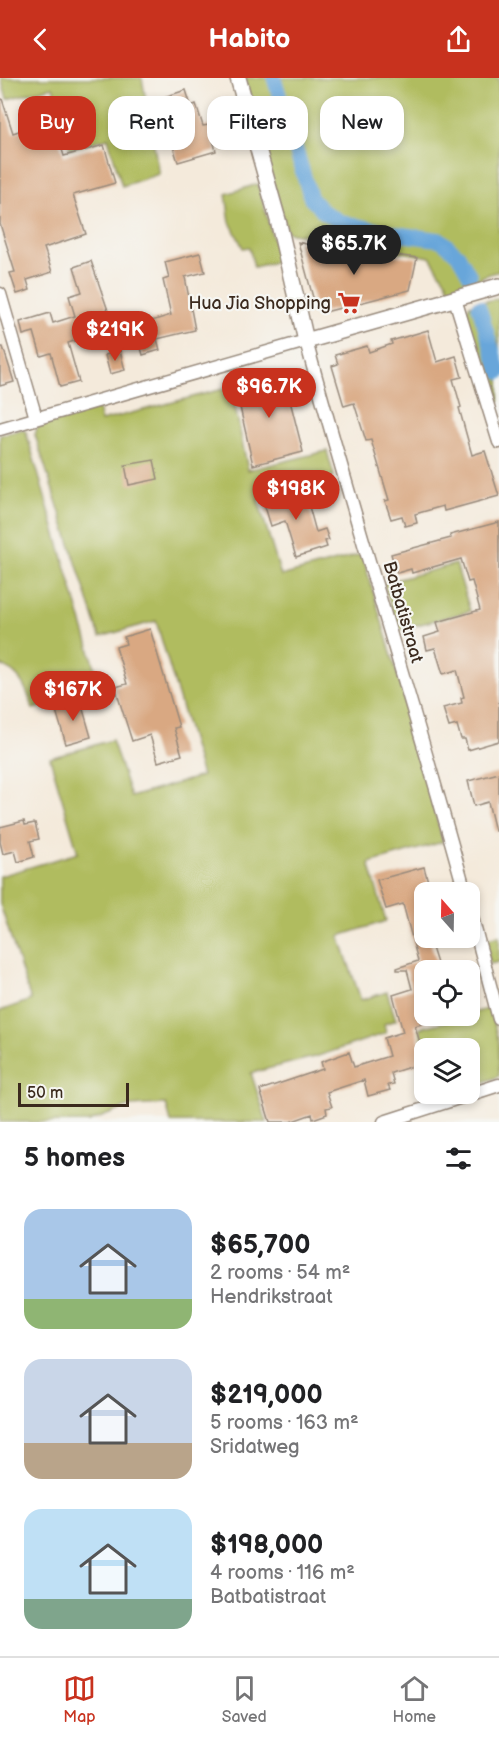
<!DOCTYPE html>
<html lang="en">
<head>
<meta charset="utf-8">
<style>
	body { margin:0; font-family:"Balsamiq Sans",sans-serif; background:#f2f2f2; color:#202124; height:100vh; display:flex; flex-direction:column; font-size:22px; white-space:nowrap }
	* { box-sizing:border-box; margin:0 }
	p { font-size:20px; color:#757577 }
	.icon { flex:none; width:33px; height:33px; fill:none; stroke:currentColor; stroke-width:2; stroke-linecap:round; stroke-linejoin:round }
	.map { position:relative; height:1044px; overflow:hidden }
	.details { display:flex; flex-direction:column; background:#fff; flex:1 }
	.details>* { flex:none }
	.top-card { position:absolute; left:18px; top:18px; width:464px; height:54px; display:flex; gap:12px }
	.needle { width:39px; rotate:340deg }
	.controls { position:absolute; left:414px; top:804px; display:grid; gap:12px }
	.controls a { display:grid; place-items:center; width:66px; height:66px; border-radius:12px; background:#fff; box-shadow:0 3px 9px #0003; font-size:30px }
	.scale { position:absolute; left:18px; bottom:15px; width:111px; box-sizing:border-box; padding-left:6px; border:3px solid #3b2a1e; border-top:0; font-size:16px; line-height:21px; white-space:nowrap; color:#3b2a1e; -webkit-text-stroke:4px #f6f6f2; paint-order:stroke }
	.price { position:absolute; translate:-50% -51px; padding:0 14px; border-radius:21px; background:#c8321e; color:#fff; font-size:20px; line-height:39px; filter:drop-shadow(0 2px 3px #0008) }
	.price::after { content:''; position:absolute; left:50%; top:36px; width:18px; height:14px; margin-left:-9px; background:inherit; clip-path:polygon(0 0,100% 0,50% 100%) }
	.price.current { background:#222; color:#fff }
	ul { padding:0; list-style:none }
	li { display:flex; align-items:center; gap:18px; height:150px; padding:0 24px }
	li span { display:grid; place-items:center; flex:none; width:168px; height:120px; border-radius:18px; color:#555 }
	li>.icon { margin-inline-start:auto }
	span .icon { width:72px; height:72px; fill:#fffc; stroke-width:1 }
	li b { font-size:26px }
	h2 { display:flex; justify-content:space-between; align-items:center; height:72px; padding:0 24px; font-size:26px }
	.tag { padding:0 21px; border-radius:18px; background:#fff; box-shadow:0 3px 9px #0003; font-size:21px; line-height:54px }
	.tag.current { background:#c8321e; color:#fff }
	header { display:flex; justify-content:space-between; align-items:center; height:78px; padding:0 24px; background:#c8321e; color:#fff; font-size:27px; font-weight:600 }
	.menu { display:flex; justify-content:space-around; align-items:center; height:84px; border-top:2px solid #e0e0e0; background:#fff; font-size:16px; color:#757577 }
	.menu a { display:grid; justify-items:center; gap:3px }
	.menu .current { color:#c8321e }
	.map>svg:first-child { display:block }
	.green { fill:#b0bc5e; stroke:#76733e; stroke-width:1.5 }
	.lines { fill:none; stroke-linecap:round; stroke-linejoin:round }
	.canal { stroke:#67a6da; stroke-width:15 }
	.building { fill:#d9a882 }
	.minor-casing { stroke:#988a7c; stroke-width:15 }
	.tertiary-casing { stroke:#988a7c; stroke-width:18 }
	.minor { stroke:#fff; stroke-width:12 }
	.tertiary { stroke:#fff; stroke-width:15 }
	.labels { text-anchor:middle; dominant-baseline:central; stroke-width:4.5; stroke-linejoin:round; paint-order:stroke }
	.poi-label { font-size:18px; fill:#3b2a1e; stroke:#f6f6f2; text-anchor:end }
	.street-label { font-size:18px; fill:#3b2a1e; stroke:#f6f6f2 }
</style>
</head>
<body>
<header><svg class="icon" aria-label="back" viewBox="0 0 24 24"><path d="M15 5l-7 7 7 7"/></svg>Habito<svg class="icon" aria-label="share" viewBox="0 0 24 24"><path d="M12 15V3M7 8l5-5 5 5M5 13v7h14v-7"/></svg></header>
<div class="map">
<svg width="499" height="1044" viewBox="0 0 499 1044">
	<rect width="100%" height="100%" fill="#f6f6f2"/>
	<filter id="ink" filterUnits="userSpaceOnUse"><feTurbulence type="fractalNoise" baseFrequency=".0167" numOctaves="2"/><feDisplacementMap in="SourceGraphic" scale="12" xChannelSelector="R" yChannelSelector="G"/><feConvolveMatrix kernelMatrix="1 2 1 2 8 2 1 2 1" color-interpolation-filters="sRGB"/></filter>
	<filter id="wash" filterUnits="userSpaceOnUse"><feTurbulence type="fractalNoise" baseFrequency=".008" numOctaves="4" result="noise"/><feDisplacementMap in="SourceGraphic" scale="24" xChannelSelector="R" yChannelSelector="G"/><feGaussianBlur stdDeviation="1.35" result="paint"/><feColorMatrix in="noise" values="0 0 0 0 0 0 0 0 0 0 0 0 0 0 0 0 0 1.4 0 .05"/><feComposite in="paint" operator="in"/></filter>
	<g filter="url(#wash)">
		<rect width="100%" height="100%" fill="#f4eadb"/>
		<path class="green" d="M1,0H142L159,96L122,108L108,60L70,71L53,9L7,21Z
			M244,0H499V193L481,199L483,206L450,215L447,205L430,179L287,154Z
			M258,106L279,183L254,189L249,169L243,170L230,144L226,116Z
			M499,220V323H498L490,318L465,234L470,227Z
			M231,309L248,392L327,373L334,398L258,422L281,498L362,476L409,636L443,764L369,785L386,843L339,858L361,922L387,914L396,942L384,946L386,955L318,978L251,995L267,1044H171L166,1026L130,1028L89,1044H0V933L31,922L0,826V798L78,775L50,680L112,662L131,719L202,698L156,543L100,559L35,357L37,350L43,346L98,330L101,343Z
			M23,351L26,354L101,610L33,631C27,612 21,595 0,587V357Z
			M456,486L470,533L398,552L384,505Z
			M499,858V884L490,886L484,862Z
			M490,930L499,965V998L470,1010V970H425L419,950L470,938V936Z"/>
		<g class="lines">
			<path class="canal" d="M274,0L311,121L324,134L341,144L391,155L441,162L458,177L470,198
				M479,229L499,294"/>
		</g>
		<g id="blocks">
			<path class="building" d="M186,12L191,28L196,26L203,48L209,47L216,73L178,84L158,21Z
				M2,21L13,55L36,47L34,41L51,36L64,78L104,67L115,105L73,117L86,156L44,170L52,194L27,202L30,212L17,216L10,195L15,194L0,146V22Z
				M298,164L340,174L341,170L417,180L410,212L325,234L324,230L315,227Z
				M200,175L205,194L185,199L195,252L157,261L160,272L143,277L135,248L171,237L163,202L169,200L165,184Z
				M91,183L114,250L68,265L79,304L60,309L51,275L41,278L34,254L23,257L20,244L50,235L53,245L75,238L69,218L82,214L74,189Z
				M428,252L437,284L456,278L462,299L453,301L461,329L459,330L472,377L485,373L499,418L444,433L443,428L415,436L417,445L405,448L402,438L391,441L385,423L389,422L371,362L366,363L354,325L344,328L332,288L338,286L335,277L367,268L369,274L392,266L391,263Z
				M0,269H3L14,304L0,308Z
				M120,273L125,292L110,296L105,277Z
				M283,295L303,374L253,387L235,307Z
				M154,382L158,401L129,407L125,387Z
				M304,410L316,454L325,451L329,462L325,463L327,469L296,479L285,443L271,448L263,422Z
				M499,444V663L468,672L465,661H461L457,647L449,649L443,630L462,625L461,620L464,619L457,592L443,596L435,570L427,572L424,559L440,554L437,544L480,532L472,503L468,504L461,481L412,495L411,491L397,495L391,476L451,460L450,457Z
				M150,551L179,649L174,650L182,677L158,684L150,657L132,663L115,609L127,606L116,569L126,566L124,559Z
				M80,621L91,659L66,666L55,629Z
				M499,695V752L495,753L488,724L474,728L468,703Z
				M24,743L25,747L35,745L39,761L30,763L34,779L18,784L15,773L3,776L0,764V749Z
				M424,789L430,811L424,813V860H429L439,892H424V945L415,948L424,978L417,980L419,986L391,995L394,1006L388,1007L390,1012L368,1018L364,1002L327,1014L332,1029L326,1030L327,1036L313,1041L312,1036L290,1044H270L260,1012L323,991L321,984L349,974L354,989L389,978L384,960L403,954L393,917L412,911L407,892H397V890L418,883L403,826L386,831L377,802Z"/>
		</g>
	</g>
	<g filter="url(#ink)">
		<use href="#blocks" fill-opacity="0" stroke="#988a7c" stroke-width="1.5"/>
		<g class="lines">
			<g class="minor-casing">
				<path id="minor" d="M0,216L36,340
					M455,221L499,364
					M0,351L306,263C356,448 415,630 465,814
					M470,832L499,941
					M384,1044L499,1007"/>
			</g>
			<g class="tertiary-casing">
				<path id="tertiary" d="M238,0L278,142L306,263L499,208"/>
			</g>
			<use href="#minor" class="minor"/>
			<use href="#tertiary" class="tertiary"/>
		</g>
	</g>
	<defs>
		<g id="supermarket-bare" transform="scale(1.8)"><path d="M-6-5.5h2.5l.6 2H6L4.5 2H-2.5L-4.4-4H-6ZM-1.5 3.2a1.3 1.3 0 1 0 .1 0ZM3 3.2a1.3 1.3 0 1 0 .1 0Z" fill="#c8321e" stroke="#f6f6f2" stroke-width="2.5" paint-order="stroke"/></g>
	</defs>
	<g fill-rule="evenodd">
		<use href="#supermarket-bare" x="349" y="225"/>
	</g>
	<g class="labels">
		<g class="poi-label">
			<text x="331" y="225">Hua Jia Shopping</text>
		</g>
		<g class="street-label">
			<text transform="translate(403 534) rotate(74)">Batbatistraat</text>
		</g>
	</g>
</svg>
<div class="controls">
<a><svg class="needle" viewBox="-14 -14 28 28"><path d="M0-13l5 13h-10z" fill="#e53935"/><path d="M0 13l5-13h-10z" fill="#757577"/></svg></a>
<a><svg class="icon" aria-label="locate" viewBox="0 0 24 24"><circle cx="12" cy="12" r="6"/><path d="M12 2v4M12 18v4M2 12h4M18 12h4"/></svg></a>
<a><svg class="icon" aria-label="layers" viewBox="0 0 24 24"><path d="M12 4l9 5-9 5-9-5zM3 14l9 5 9-5"/></svg></a>
</div>
<div class="scale">50 m</div>
<b class="price current" style="left:354px;top:198px">$65.7K</b>
<b class="price" style="left:115px;top:284px">$219K</b>
<b class="price" style="left:269px;top:341px">$96.7K</b>
<b class="price" style="left:296px;top:443px">$198K</b>
<b class="price" style="left:73px;top:644px">$167K</b>
<div class="top-card">
<a class="tag current">Buy</a>
<a class="tag">Rent</a>
<a class="tag">Filters</a>
<a class="tag">New</a>
</div>
</div>
<section class="details">
<h2>5 homes<svg class="icon" aria-label="filters" viewBox="0 0 24 24"><path d="M4 7h16M4 17h16"/><circle cx="9" cy="7" r="2"/><circle cx="15" cy="17" r="2"/></svg></h2>
<ul>
<li><span style="background:linear-gradient(#a9c7e8 75%,#8fb573 0)"><svg class="icon" aria-label="home" viewBox="0 0 24 24"><path d="M3 11l9-7 9 7M6 9v11h12V9"/></svg></span><div><b>$65,700</b><p>2 rooms · 54 m²</p><p>Hendrikstraat</p></div></li>
<li><span style="background:linear-gradient(#c9d6e8 70%,#b9a48a 0)"><svg class="icon" aria-label="home" viewBox="0 0 24 24"><path d="M3 11l9-7 9 7M6 9v11h12V9"/></svg></span><div><b>$219,000</b><p>5 rooms · 163 m²</p><p>Sridatweg</p></div></li>
<li><span style="background:linear-gradient(#bfe0f5 75%,#7fa58c 0)"><svg class="icon" aria-label="home" viewBox="0 0 24 24"><path d="M3 11l9-7 9 7M6 9v11h12V9"/></svg></span><div><b>$198,000</b><p>4 rooms · 116 m²</p><p>Batbatistraat</p></div></li>
</ul>
</section>
<nav class="menu">
<a class="current"><svg class="icon" aria-label="map" viewBox="0 0 24 24"><path d="M3 6l6-2 6 2 6-2v14l-6 2-6-2-6 2zM9 4v14M15 6v14"/></svg>Map</a>
<a><svg class="icon" aria-label="saved" viewBox="0 0 24 24"><path d="M7 4h10v16l-5-4-5 4z"/></svg>Saved</a>
<a><svg class="icon" aria-label="home" viewBox="0 0 24 24"><path d="M3 11l9-7 9 7M6 9v11h12V9"/></svg>Home</a>
</nav>
</body>
</html>
